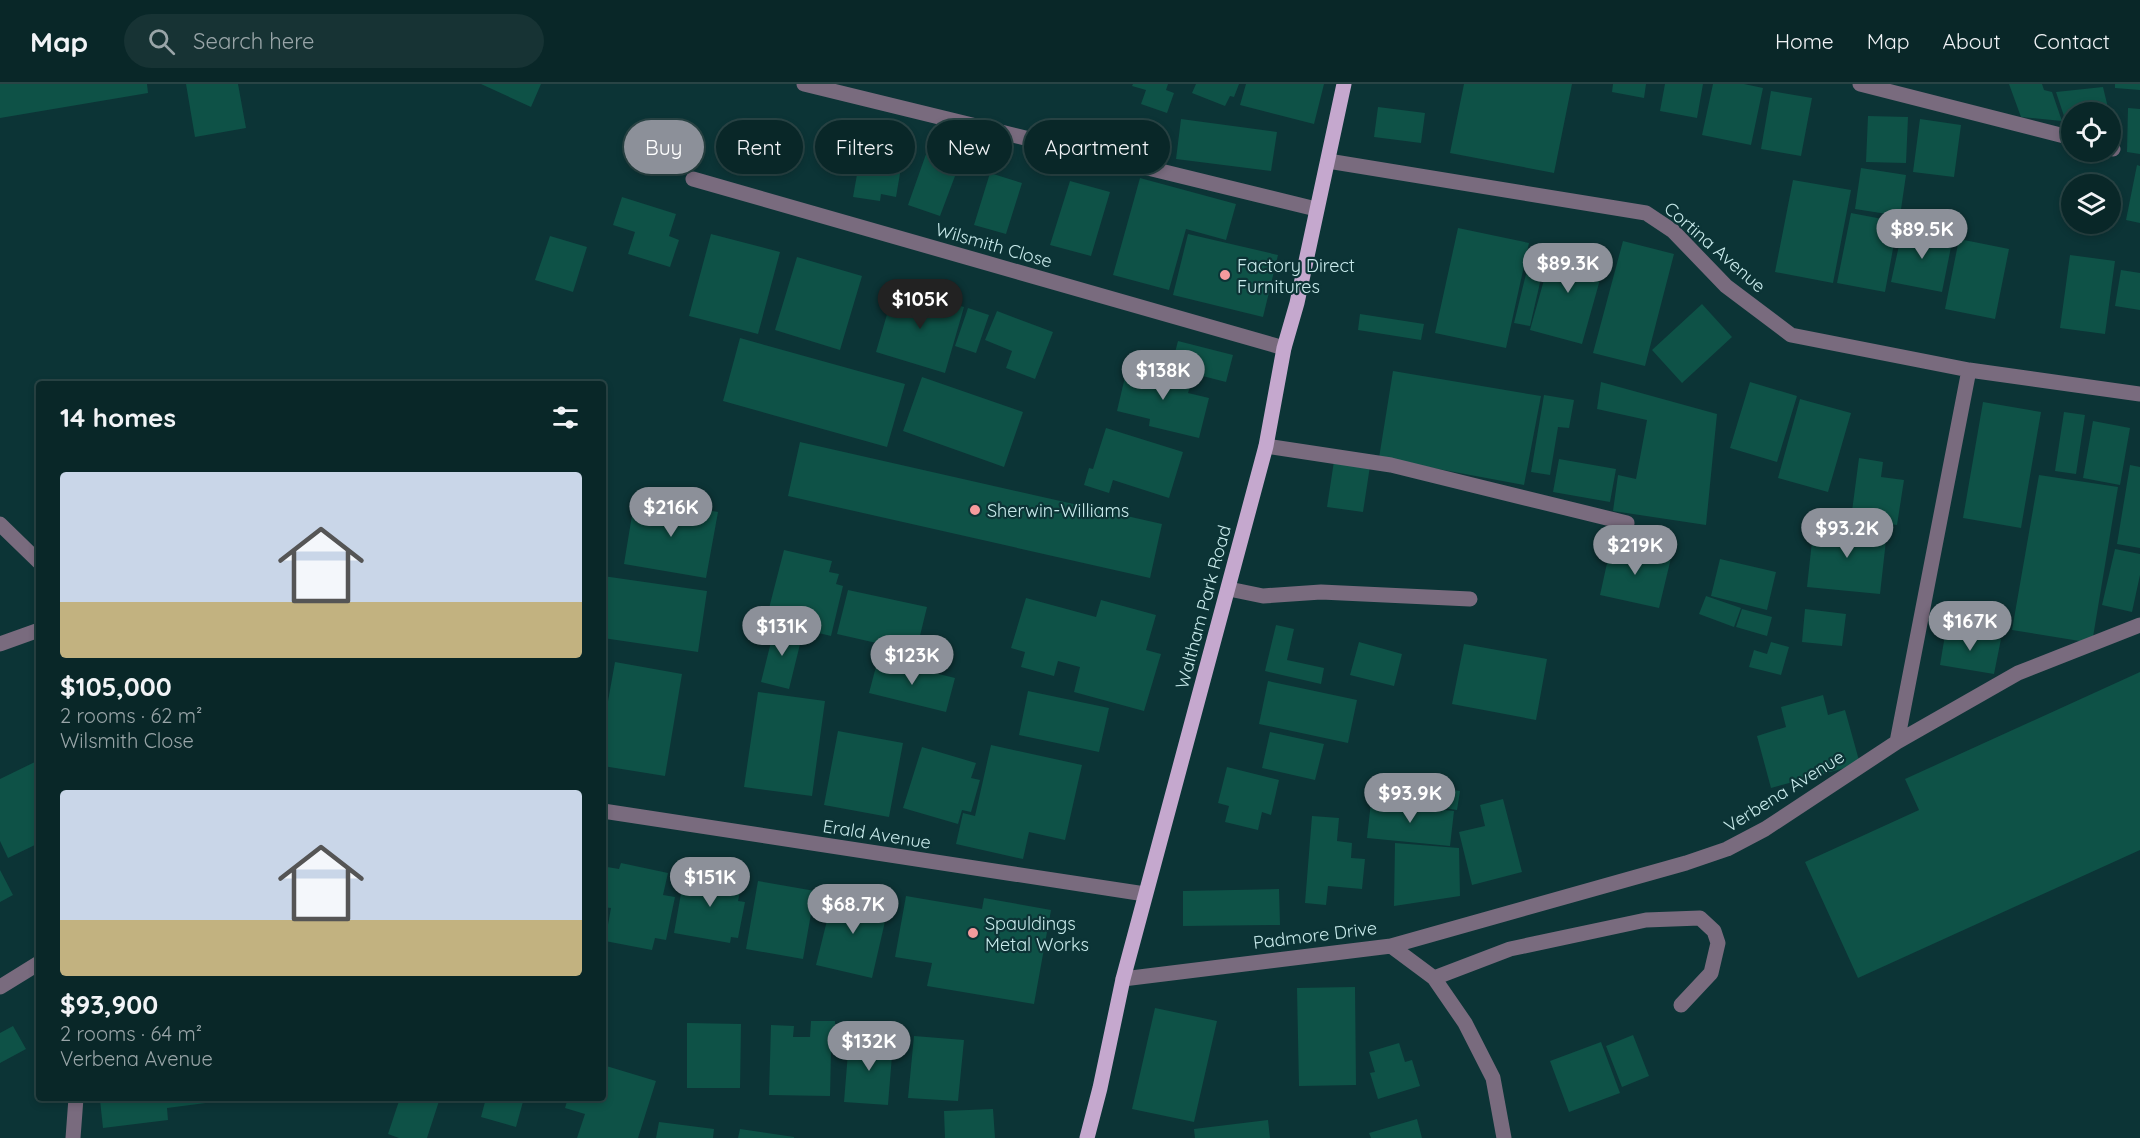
<!DOCTYPE html>
<html lang="en">
<head>
<meta charset="utf-8">
<style>
	body { margin:0; font-family:Quicksand,sans-serif; background:#173334; color:#f1f3f6; height:100vh; display:flex; flex-direction:column; font-size:22px; white-space:nowrap }
	* { box-sizing:border-box; margin:0 }
	p { font-size:20px; color:#99a5a8 }
	.icon { flex:none; width:33px; height:33px; fill:none; stroke:currentColor; stroke-width:2; stroke-linecap:round; stroke-linejoin:round }
	.map { position:relative; flex:1; overflow:hidden }
	.details { position:absolute; left:36px; top:297px; width:570px; height:720px; display:flex; flex-direction:column; background:#092728; border-radius:6px; box-shadow:0 3px 9px #0003,0 0 0 2px #294445 }
	.details>* { flex:none }
	.guide { position:absolute; left:624px; top:36px; width:570px; height:54px; display:flex; gap:12px }
	.fabs { position:absolute; left:2061px; top:18px; display:grid; gap:12px }
	.fabs a { display:grid; place-items:center; width:60px; height:60px; border-radius:50%; background:#092728; box-shadow:0 3px 9px #0003,0 0 0 2px #294445; font-size:30px }
	.price { position:absolute; translate:-50% -51px; padding:0 14px; border-radius:21px; background:#8c9099; color:#fff; font-size:20px; line-height:39px; filter:drop-shadow(0 2px 3px #0008) }
	.price::after { content:''; position:absolute; left:50%; top:36px; width:18px; height:14px; margin-left:-9px; background:inherit; clip-path:polygon(0 0,100% 0,50% 100%) }
	.price.selected { background:#222; color:#fff }
	ul { padding:0; list-style:none }
	li { display:grid; align-content:center; gap:12px; height:318px; padding:0 24px }
	li span { display:grid; place-items:center; height:186px; border-radius:6px; color:#555 }
	li>.icon { margin-inline-start:auto }
	span .icon { width:108px; height:108px; fill:#fffc; stroke-width:1 }
	li b { font-size:26px }
	h2 { display:flex; justify-content:space-between; align-items:center; height:72px; padding:0 24px; font-size:26px }
	.chip { padding:0 21px; border-radius:27px; background:#092728; box-shadow:0 3px 9px #0003,0 0 0 2px #294445; font-size:21px; line-height:54px }
	.chip.selected { background:#8c9099; color:#fff }
	header { display:flex; align-items:center; gap:36px; box-sizing:border-box; height:84px; padding:0 30px; background:#092728; border-bottom:2px solid #294445 }
	header strong { font-size:28px }
	nav { display:flex; gap:33px; margin-inline-start:auto; font-size:21px }
	.search { width:420px; height:54px; background:#173334; display:flex; align-items:center; gap:15px; box-sizing:border-box; padding:0 21px; border-radius:33px; color:#99a5a8; font-size:22px }
	.map>svg:first-child { display:block }
	.building { fill:#0e5247 }
	.lines { fill:none; stroke-linecap:round; stroke-linejoin:round }
	.minor { stroke:#796b7e; stroke-width:15 }
	.major { stroke:#c5a8ce; stroke-width:15 }
	.poi-dot { fill:#f59b9d; stroke:#0c3436; stroke-width:2 }
	.labels { text-anchor:middle; dominant-baseline:central; stroke-width:4.5; stroke-linejoin:round; paint-order:stroke }
	.street-label { font-size:18px; fill:#c8eaeb; stroke:#0c3436 }
	.poi-label { font-size:18px; fill:#c8eaeb; stroke:#0c3436; text-anchor:start }
</style>
</head>
<body>
<header>
<strong>Map</strong>
<div class="search"><svg class="icon" aria-label="search" viewBox="0 0 24 24"><circle cx="10" cy="10" r="6"/><path d="M15 15l6 6"/></svg>Search here</div>
<nav><a>Home</a><a>Map</a><a>About</a><a>Contact</a></nav>
</header>
<div class="map">
<svg width="2140" height="1054" viewBox="0 0 2140 1054">
	<rect width="100%" height="100%" fill="#0c3436"/>
	<path class="building" d="M0,0H147L148,9L0,34Z
		M186,0H238L246,44L195,53Z
		M481,0H541L531,23Z
		M1133,0H1168L1166,6L1174,9L1167,29L1141,20L1146,6L1132,2Z
		M1196,0H1239L1234,13L1230,12L1225,22L1192,9Z
		M1246,0H1324L1314,40L1240,21Z
		M1464,0H1572L1554,89L1450,69Z
		M1613,0H1646L1644,14L1612,8Z
		M1665,0H1703L1697,34L1660,27Z
		M1713,0H1744L1763,4L1751,61L1702,51Z
		M2009,0H2042L2044,6L2052,8L2062,37L2021,33Z
		M2115,0H2140V6L2115,4Z
		M2103,3L2109,28H2072V38H2066L2056,8Z
		M1771,7L1812,14L1801,72L1761,65Z
		M1378,23L1425,29L1421,59L1374,53Z
		M2128,24L2140,25V70L2127,68Z
		M1868,32L1908,33L1906,79L1866,78Z
		M1181,35L1277,48L1271,87L1176,75Z
		M1920,35L1961,41L1954,93L1913,88Z
		M865,45L891,50L889,64L904,66L896,113L881,110L880,117L853,113Z
		M931,56L964,68L940,132L908,121Z
		M2137,81L2140,82V139L2126,136Z
		M1861,84L1906,91L1900,132L1855,125Z
		M990,89L1022,99L1006,150L974,141Z
		M1140,94L1236,120L1226,156L1186,145L1169,206L1113,191Z
		M1793,96L1851,106L1833,199L1775,188Z
		M1070,97L1110,108L1091,172L1050,161Z
		M622,113L676,130L669,152L679,156L670,183L628,170L635,148L613,141Z
		M1851,129L1898,138L1885,208L1837,199Z
		M1903,143L1953,153L1942,208L1891,198Z
		M1458,144L1529,159L1506,264L1435,249Z
		M711,150L780,168L758,250L689,232Z
		M1188,150L1278,171L1263,233L1173,211Z
		M550,152L587,163L573,208L535,196Z
		M1959,155L2009,165L1995,235L1945,225Z
		M1623,157L1674,170L1645,282L1593,269Z
		M1554,160L1606,174L1582,260L1530,246Z
		M2070,171L2115,177L2105,250L2060,244Z
		M797,173L862,192L840,266L775,246Z
		M1527,186L1542,190L1530,242L1514,239Z
		M2121,186L2140,189V226L2115,222Z
		M895,203L964,223L945,289L876,268Z
		M1702,220L1732,253L1682,299L1652,266Z
		M968,224L989,231L976,269L955,262Z
		M997,227L1053,248L1035,295L1006,284L1012,267L985,256Z
		M1360,230L1424,240L1421,256L1358,246Z
		M740,254L905,300L887,363L723,317Z
		M1178,257L1233,271L1226,298L1171,284Z
		M1128,280L1192,296L1188,309L1209,314L1199,354L1149,342L1150,335L1117,327Z
		M1393,287L1541,312L1524,401L1379,374Z
		M922,293L1023,328L1004,383L903,347Z
		M1601,298L1717,330L1706,441L1613,427L1618,391L1636,395L1647,336L1597,325Z
		M1750,298L1797,312L1777,378L1730,364Z
		M1544,311L1574,316L1569,344L1558,343L1550,391L1531,388Z
		M1800,315L1851,329L1828,408L1778,394Z
		M1983,318L2041,328L2021,444L1963,434Z
		M2064,328L2085,331L2076,390L2055,387Z
		M2093,337L2130,344L2120,401L2083,394Z
		M1106,344L1183,368L1169,414L1113,396L1109,409L1084,401L1089,384L1093,385Z
		M800,358L1162,440L1150,494L788,412Z
		M1859,374L1883,378L1881,393L1904,396L1897,441L1851,435Z
		M1559,375L1616,385L1610,418L1553,408Z
		M1334,377L1370,382L1363,428L1327,423Z
		M2130,381L2140,383V464L2117,460Z
		M2039,391L2118,403L2092,559L2012,546Z
		M635,413L718,428L706,494L624,480Z
		M1814,439L1887,447L1880,510L1807,503Z
		M1611,461L1671,474L1659,524L1600,511Z
		M2115,465L2140,470V491L2132,528L2102,521Z
		M784,466L832,477L829,488L839,490L836,500L843,502L831,552L766,536Z
		M1720,475L1776,488L1767,526L1711,512Z
		M603,492L707,507L698,568L603,554Z
		M848,506L927,523L916,568L837,550Z
		M1706,512L1741,524L1734,543L1699,530Z
		M1026,514L1096,533L1101,516L1156,531L1146,566L1161,570L1144,627L1074,608L1080,583L1058,577L1054,592L1021,583L1025,568L1011,564Z
		M1742,525L1772,533L1767,552L1736,543Z
		M1805,525L1846,530L1842,562L1802,558Z
		M1276,541L1294,545L1287,576L1324,584L1321,600L1265,587Z
		M775,542L803,548L789,605L761,598Z
		M1946,545L2001,555L1994,590L1940,581Z
		M1359,558L1402,570L1394,602L1350,591Z
		M1771,558L1789,563L1781,591L1749,583L1754,566L1767,570Z
		M1464,560L1547,575L1536,636L1452,620Z
		M878,575L955,594L946,628L869,609Z
		M615,578L682,590L665,692L603,682V645Z
		M2140,588V766L1858,894L1805,778L1919,726L1905,695Z
		M1268,597L1357,616L1348,659L1259,640Z
		M1028,607L1109,624L1099,668L1019,651Z
		M758,608L825,617L812,712L744,703Z
		M1823,611L1828,631L1845,626L1860,680L1771,704L1757,652L1786,643L1781,623Z
		M838,647L903,659L889,733L824,721Z
		M1270,648L1324,660L1315,696L1262,684Z
		M991,661L1082,681L1065,756L1029,748L1023,775L956,760L963,729L975,732Z
		M922,663L976,679L971,694L980,696L971,728L962,726L958,740L903,724Z
		M37,677L39,681V759L8,774L0,757V695Z
		M1227,683L1279,696L1271,731L1262,728L1258,746L1225,738L1229,722L1218,719Z
		M1441,704L1460,707L1457,726L1438,723Z
		M1503,715L1522,788L1472,801L1459,748L1485,742L1480,721Z
		M1371,718L1454,727L1450,762L1367,754Z
		M1312,732L1339,734L1337,757L1352,759L1351,774L1365,775L1362,805L1328,802L1326,821L1305,819Z
		M1395,759L1459,764L1460,812L1394,822Z
		M621,779L668,789L663,811L675,813L666,856L655,854L652,866L605,857L611,824L603,823V803L607,783L619,785Z
		M0,786L13,811L0,818Z
		M685,787L742,798L738,817L745,818L738,854L731,853L730,859L674,849Z
		M758,797L815,807L803,875L746,865Z
		M1279,805L1280,841L1183,842V807Z
		M834,808L889,820L872,894L816,881Z
		M906,812L982,825L984,814L1051,826L1034,920L927,902L932,879L895,873Z
		M1355,903L1356,1001L1299,1002L1297,904Z
		M1155,924L1217,937L1194,1038L1132,1025Z
		M811,937H835V968L831,967L830,1012L769,1011L771,941L794,942L793,953H810Z
		M687,939L741,940L740,1004H687Z
		M13,942L26,965L0,979V949Z
		M1633,951L1649,992L1622,1003L1606,962Z
		M914,952L964,956L958,1017L908,1014Z
		M849,956L893,959L888,1021L844,1018Z
		M1601,958L1620,1009L1569,1028L1550,977Z
		M1399,959L1405,978L1412,976L1420,1002L1378,1015L1370,989L1375,988L1369,968Z
		M603,981L656,997L638,1054H577L585,1030L565,1024L568,1014H603Z
		M90,1014H237V1015L167,1024L168,1036L103,1044L100,1016L90,1017Z
		M400,1014H440L427,1054H399L388,1050Z
		M486,1014H524L516,1043L481,1033Z
		M993,1025L995,1054H945L944,1027Z
		M1417,1035L1422,1054H1371L1369,1049Z
		M1268,1036L1270,1054H1195L1194,1045Z
		M659,1038L714,1045L713,1054H656Z
		M740,1045L794,1053V1054H738Z"/>
	<g class="lines">
		<path class="minor" d="M804,0L1316,125
			M1860,0L2072,54
			M2110,64L2113,65
			M1328,77L1646,129L1673,147L1726,202L1791,251L1969,286L2140,310
			M693,95L1284,264
			M1266,362L1391,381L1627,439
			M0,440L39,478
			M1229,505L1263,512L1321,508L1470,515
			M0,560L39,546
			M1897,658L1969,286
			M603,727L1145,810
			M1391,862L1686,779L1727,765L1765,745L1897,658L2018,589L2140,541
			M1434,894L1510,865L1646,836L1700,834L1714,847L1718,859L1711,889L1681,921
			M1123,895L1391,862L1434,894L1465,939L1493,994L1504,1054
			M0,903L39,879
			M73,1054L76,1014"/>
		<path class="major" d="M1087,1054L1100,1004L1123,895L1266,362L1284,264L1297,219L1344,0"/>
	</g>
	<g class="poi-dot">
		<circle cx="1225" cy="191" r="6"/>
		<circle cx="975" cy="426" r="6"/>
		<circle cx="973" cy="849" r="6"/>
	</g>
	<g class="labels">
		<g class="street-label">
			<text transform="translate(994 161) rotate(16)">Wilsmith Close</text>
			<text transform="translate(1715 163) rotate(41)">Cortina Avenue</text>
			<text transform="translate(1203 523) rotate(-75)">Waltham Park Road</text>
			<text transform="translate(1784 707) rotate(-32)">Verbena Avenue</text>
			<text transform="translate(877 750) rotate(9)">Erald Avenue</text>
			<text transform="translate(1315 851) rotate(-7)">Padmore Drive</text>
		</g>
		<g class="poi-label">
			<text x="1237" y="181">Factory Direct<tspan x="1237" dy="21">Furnitures</tspan></text>
			<text x="987" y="426">Sherwin-Williams</text>
			<text x="985" y="839">Spauldings<tspan x="985" dy="21">Metal Works</tspan></text>
		</g>
	</g>
</svg>
<div class="fabs">
<a><svg class="icon" aria-label="locate" viewBox="0 0 24 24"><circle cx="12" cy="12" r="6"/><path d="M12 2v4M12 18v4M2 12h4M18 12h4"/></svg></a>
<a><svg class="icon" aria-label="layers" viewBox="0 0 24 24"><path d="M12 4l9 5-9 5-9-5zM3 14l9 5 9-5"/></svg></a>
</div>
<b class="price" style="left:1922px;top:176px">$89.5K</b>
<b class="price" style="left:1568px;top:210px">$89.3K</b>
<b class="price selected" style="left:920px;top:246px">$105K</b>
<b class="price" style="left:1163px;top:317px">$138K</b>
<b class="price" style="left:671px;top:454px">$216K</b>
<b class="price" style="left:1847px;top:475px">$93.2K</b>
<b class="price" style="left:1635px;top:492px">$219K</b>
<b class="price" style="left:1970px;top:568px">$167K</b>
<b class="price" style="left:782px;top:573px">$131K</b>
<b class="price" style="left:912px;top:602px">$123K</b>
<b class="price" style="left:1410px;top:740px">$93.9K</b>
<b class="price" style="left:710px;top:824px">$151K</b>
<b class="price" style="left:853px;top:851px">$68.7K</b>
<b class="price" style="left:869px;top:988px">$132K</b>
<div class="guide">
<a class="chip selected">Buy</a>
<a class="chip">Rent</a>
<a class="chip">Filters</a>
<a class="chip">New</a>
<a class="chip">Apartment</a>
</div>
<section class="details">
<h2>14 homes<svg class="icon" aria-label="filters" viewBox="0 0 24 24"><path d="M4 7h16M4 17h16"/><circle cx="9" cy="7" r="2"/><circle cx="15" cy="17" r="2"/></svg></h2>
<ul>
<li><span style="background:linear-gradient(#c9d6e8 70%,#c2b280 0)"><svg class="icon" aria-label="home" viewBox="0 0 24 24"><path d="M3 11l9-7 9 7M6 9v11h12V9"/></svg></span><div><b>$105,000</b><p>2 rooms · 62 m²</p><p>Wilsmith Close</p></div></li>
<li><span style="background:linear-gradient(#c9d6e8 70%,#c2b280 0)"><svg class="icon" aria-label="home" viewBox="0 0 24 24"><path d="M3 11l9-7 9 7M6 9v11h12V9"/></svg></span><div><b>$93,900</b><p>2 rooms · 64 m²</p><p>Verbena Avenue</p></div></li>
</ul>
</section>
</div>
</body>
</html>
